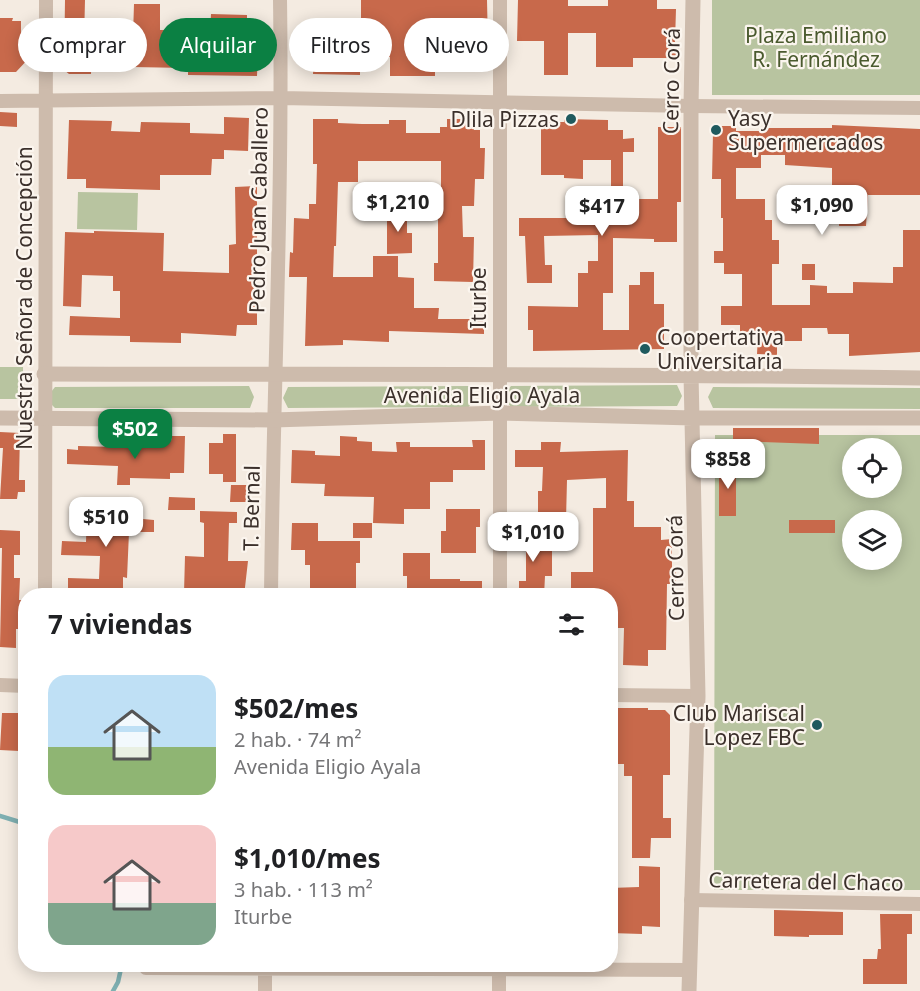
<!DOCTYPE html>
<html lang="es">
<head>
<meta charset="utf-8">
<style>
	body { margin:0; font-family:"Noto Sans",sans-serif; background:#f6f6f6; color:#202124; height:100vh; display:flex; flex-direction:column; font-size:22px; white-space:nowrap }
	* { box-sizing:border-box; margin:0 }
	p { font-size:20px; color:#757577 }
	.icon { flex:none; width:33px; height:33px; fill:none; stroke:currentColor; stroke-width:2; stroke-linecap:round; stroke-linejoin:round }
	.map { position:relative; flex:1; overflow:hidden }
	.side { position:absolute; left:18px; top:588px; width:600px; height:384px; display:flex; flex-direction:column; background:#fff; border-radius:24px; box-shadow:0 3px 15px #0003 }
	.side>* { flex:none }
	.top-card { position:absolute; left:18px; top:18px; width:600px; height:54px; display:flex; gap:12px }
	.tools { position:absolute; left:842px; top:438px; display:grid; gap:12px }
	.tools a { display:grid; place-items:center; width:60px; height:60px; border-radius:50%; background:#fff; box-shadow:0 3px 15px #0003; font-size:30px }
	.price { position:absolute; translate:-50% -51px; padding:0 14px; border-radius:12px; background:#fff; color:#222; font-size:20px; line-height:39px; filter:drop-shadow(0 2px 3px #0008) }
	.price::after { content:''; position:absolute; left:50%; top:36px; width:18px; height:14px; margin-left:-9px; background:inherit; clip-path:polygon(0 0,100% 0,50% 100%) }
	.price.current { background:#0b8043; color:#fff }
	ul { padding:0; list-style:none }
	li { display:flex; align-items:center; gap:18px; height:150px; padding:0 30px }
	li span { display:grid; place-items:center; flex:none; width:168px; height:120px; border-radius:18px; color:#555 }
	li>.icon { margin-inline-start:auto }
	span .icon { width:72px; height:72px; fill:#fffc; stroke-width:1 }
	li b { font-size:26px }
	h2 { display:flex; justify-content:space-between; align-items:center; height:72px; padding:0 30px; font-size:26px }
	.chip { padding:0 21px; border-radius:27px; background:#fff; box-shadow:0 3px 15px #0003; font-size:21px; line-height:54px }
	.chip.current { background:#0b8043; color:#fff }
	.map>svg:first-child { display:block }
	.green { fill:#b8c4a0; fill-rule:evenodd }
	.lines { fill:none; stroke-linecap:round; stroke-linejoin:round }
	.stream { stroke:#7fb0b2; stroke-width:4.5 }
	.building { fill:#c8694b }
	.minor { stroke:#cdbbac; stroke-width:14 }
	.tertiary { stroke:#cdbbac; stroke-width:15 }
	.poi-dot { fill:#1f5a5e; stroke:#fbf5ee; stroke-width:2 }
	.labels { text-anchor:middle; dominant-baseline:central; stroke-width:4.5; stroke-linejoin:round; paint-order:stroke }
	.park-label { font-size:21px; fill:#4a5a2e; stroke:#fbf5ee }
	.street-label { font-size:21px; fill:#3b302b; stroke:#fbf5ee }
	.poi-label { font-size:21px; fill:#3b302b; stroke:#fbf5ee; text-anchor:start }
</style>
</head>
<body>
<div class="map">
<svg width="920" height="991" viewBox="0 0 920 991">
	<rect width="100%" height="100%" fill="#f4ebe1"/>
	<path class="green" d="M712,0H920V95H712Z
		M78,192L138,193L137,230L77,229Z
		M0,367H23V399H0Z
		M677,385L682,396L677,406L511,407C505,401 505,392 511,386Z
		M249,386L254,397L250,408H55L52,405L51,392L55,387Z
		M469,386L474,396L469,407L288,408L283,398L288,387Z
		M713,387L920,388V409L713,408L708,397Z
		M715,435H920V890H714ZM852,448H891V488H852ZM852,520H891V560H852Z"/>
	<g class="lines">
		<path class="stream" d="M0,816L26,824
			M113,991L118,982L122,964"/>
	</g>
	<path class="building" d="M65,0H85L84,41L92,42L91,74H69L64,70Z
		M361,0H487L488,46H482V55H435V76H390V57H360V75L313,74L314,58H302V41L338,42L341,40V29H361Z
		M518,0H568V6H608V0H657V9H676L675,42H679V58H633V67H596V33H568V75H544V41H517Z
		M134,4H160V30L210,31L211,14L247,15V22H259L257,76L188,75V68L132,67Z
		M0,18H13L12,21H21V40H30V57L16,72H0Z
		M0,112L17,113V127L0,126Z
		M224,117L249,118L248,151L224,150V159H212L211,175H160V190L86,188V179H67L69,120L112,121L111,131L140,132L141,122L190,123V133L224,134Z
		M313,119H338V123L362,124H389V120H406V133H440V127H447V119H474V130H480V148H485L484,179H475L474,206H462L463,237H474L473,282L434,281V263H438V210H441V161H358V182H338L336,246H334L333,277H373V256H398V277L414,278V308H439L438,319H484V334L389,331V342L343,340V345L305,346L307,277H289L290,252L293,253L294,218L309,219V204H316L317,164H313Z
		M564,119L608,120V130H623V139L634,138V152H623V199H658V127H681V202H677V242H654V239L613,238V293H603V330H629V285H640V272H654V304H664V349L533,351V330H528V306L578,307V273H588V261H598V235L544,236L545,265H552V283H527L525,236H519V218H575V193H611V160H583V179L564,178V175H541V122H564Z
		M832,125L920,129V195H868L866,226H839L840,195H832V168L785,165V155H761V168H736V199H765V220H772V240H779V264H772V305H810V285L827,286V293H853V282L893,283V267H903V230H920V352L849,356V334H828L827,328H802V341H777V355L757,354L758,335H740V325H721V306H742V274H724V263H714V251H723V218H721V179H712L713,133L719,126H736V131H761V128H832Z
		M257,186V325H237L236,336L181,333V343L130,342V336L69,335L70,316L120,318V291H113V276L82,275L81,307L63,306L65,232L94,233V231L164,233L163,271L229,273V245L236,244L235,187Z
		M387,211H407V233H412V253L387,254Z
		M802,264H815V280H802Z
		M733,428H819V444L733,441Z
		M0,432L20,433L19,480H25V492H18L17,499H0L3,448H0Z
		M223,434H236V482H223V474H209V443H223Z
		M172,436H185L184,473H170V479L130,478V485H117L118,466L67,464V449L78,450V446L154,448V441H171Z
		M340,436L357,437V441L372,442V451L397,452L396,442H410V447H473L472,440H485V470H453V482H430V509H404V524L373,523L374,497L324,496L325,484L291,483L292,450L315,451V455L340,456Z
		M541,442H561L560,452L628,450L627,501H634V527H661V540L672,539V571H676V584H667L666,650H648V666L623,665L624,628H610V596H571V572H593V508H606V478L567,480L566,520H538V491H542L543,467H515V450H541Z
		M719,465H736V516H719Z
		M231,485H248L247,502H230Z
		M169,497L195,498V510H168Z
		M446,509H480V527H476V553H441V531H446Z
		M87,510L121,511V515L143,516V519L154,520V532H129L127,578L123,577V592L68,590V578L99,579L100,556L61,555L62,541L86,542Z
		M200,511L237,512V523H229L228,561H248L244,596H211L212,594L184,593L185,556L204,557V523L200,522Z
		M789,520H835V533H789Z
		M292,523H318V541H360V563H356V596L310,593V565H305V550H291Z
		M353,523H372V538H353Z
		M0,530L20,531V555H14V578H20L19,600H23L22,629H16V648L0,647L2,548H0Z
		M512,533H544V551H552V576H545L544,596H519V581H526V551H512Z
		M403,553H430V579H460V581H482V596H411V590H407V576H403Z
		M610,708H648V710H665L670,715V775H663V818H671V838H651L650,858H632V776H624V764H610Z
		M2,713H26V738H19V751L0,750Z
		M639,866L660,867V927L642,926V934L610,933V888L639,887Z
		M774,910L843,912V935H809V937L774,936Z
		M880,914H912V934H907V984H863V959H877L878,949H881Z"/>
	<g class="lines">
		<path class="minor" d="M500,0V596
			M0,101L281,98L691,106L920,108
			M45,596L46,0
			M271,596C273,397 283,198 280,0
			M0,685L26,686
			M610,695L698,696
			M691,900L920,904
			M265,964V991
			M499,964V991
			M146,968L689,970"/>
		<path class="tertiary" d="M44,374C336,375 628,373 920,378
			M0,418L273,420L501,413L693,418H920
			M689,991L698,696L691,374V106L693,0"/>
	</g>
	<g class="poi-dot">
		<circle cx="571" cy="119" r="6"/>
		<circle cx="716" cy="130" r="6"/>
		<circle cx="645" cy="349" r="6"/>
		<circle cx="817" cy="725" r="6"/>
	</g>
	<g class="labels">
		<g class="park-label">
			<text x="816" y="35">Plaza Emiliano<tspan x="816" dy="24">R. Fernández</tspan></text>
		</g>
		<g class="street-label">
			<text transform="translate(671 81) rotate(-89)">Cerro Corá</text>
			<text transform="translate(258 210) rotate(-89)">Pedro Juan Caballero</text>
			<text transform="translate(24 298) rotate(-90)">Nuestra Señora de Concepción</text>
			<text transform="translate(478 298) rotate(-90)">Iturbe</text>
			<text x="482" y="395">Avenida Eligio Ayala</text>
			<text transform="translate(251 508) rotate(-89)">T. Bernal</text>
			<text transform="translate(675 568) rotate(-91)">Cerro Corá</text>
			<text transform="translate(806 881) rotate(1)">Carretera del Chaco</text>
		</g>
		<g class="poi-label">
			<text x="728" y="118">Yasy<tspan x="728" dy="24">Supermercados</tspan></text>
			<text x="559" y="119" text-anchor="end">Dlila Pizzas</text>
			<text x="657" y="337">Coopertativa<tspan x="657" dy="24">Universitaria</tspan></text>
			<text x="805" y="713" text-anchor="end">Club Mariscal<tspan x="805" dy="24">Lopez FBC</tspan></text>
		</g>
	</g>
</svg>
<div class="tools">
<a><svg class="icon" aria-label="locate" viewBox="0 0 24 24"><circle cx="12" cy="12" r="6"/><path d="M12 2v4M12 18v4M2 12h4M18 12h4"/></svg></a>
<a><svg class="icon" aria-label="layers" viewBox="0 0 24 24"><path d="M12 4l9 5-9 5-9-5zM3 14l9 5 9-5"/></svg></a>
</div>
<b class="price" style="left:398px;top:233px">$1,210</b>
<b class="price" style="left:822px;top:236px">$1,090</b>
<b class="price" style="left:602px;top:237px">$417</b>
<b class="price current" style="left:135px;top:460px">$502</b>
<b class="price" style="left:728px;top:490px">$858</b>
<b class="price" style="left:106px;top:548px">$510</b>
<b class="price" style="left:533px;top:563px">$1,010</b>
<div class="top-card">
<a class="chip">Comprar</a>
<a class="chip current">Alquilar</a>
<a class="chip">Filtros</a>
<a class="chip">Nuevo</a>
</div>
<section class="side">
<h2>7 viviendas<svg class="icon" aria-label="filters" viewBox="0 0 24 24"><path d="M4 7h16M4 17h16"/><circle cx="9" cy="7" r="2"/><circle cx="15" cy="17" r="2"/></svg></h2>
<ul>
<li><span style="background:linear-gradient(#bfe0f5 60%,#8fb573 0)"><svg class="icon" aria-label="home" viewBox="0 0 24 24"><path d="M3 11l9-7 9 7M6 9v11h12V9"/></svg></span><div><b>$502/mes</b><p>2 hab. · 74 m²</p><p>Avenida Eligio Ayala</p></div></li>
<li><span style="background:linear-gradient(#f6c9c9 65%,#7fa58c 0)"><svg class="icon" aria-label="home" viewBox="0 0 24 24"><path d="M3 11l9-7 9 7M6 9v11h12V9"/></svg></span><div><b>$1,010/mes</b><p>3 hab. · 113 m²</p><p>Iturbe</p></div></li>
</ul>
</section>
</div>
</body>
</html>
